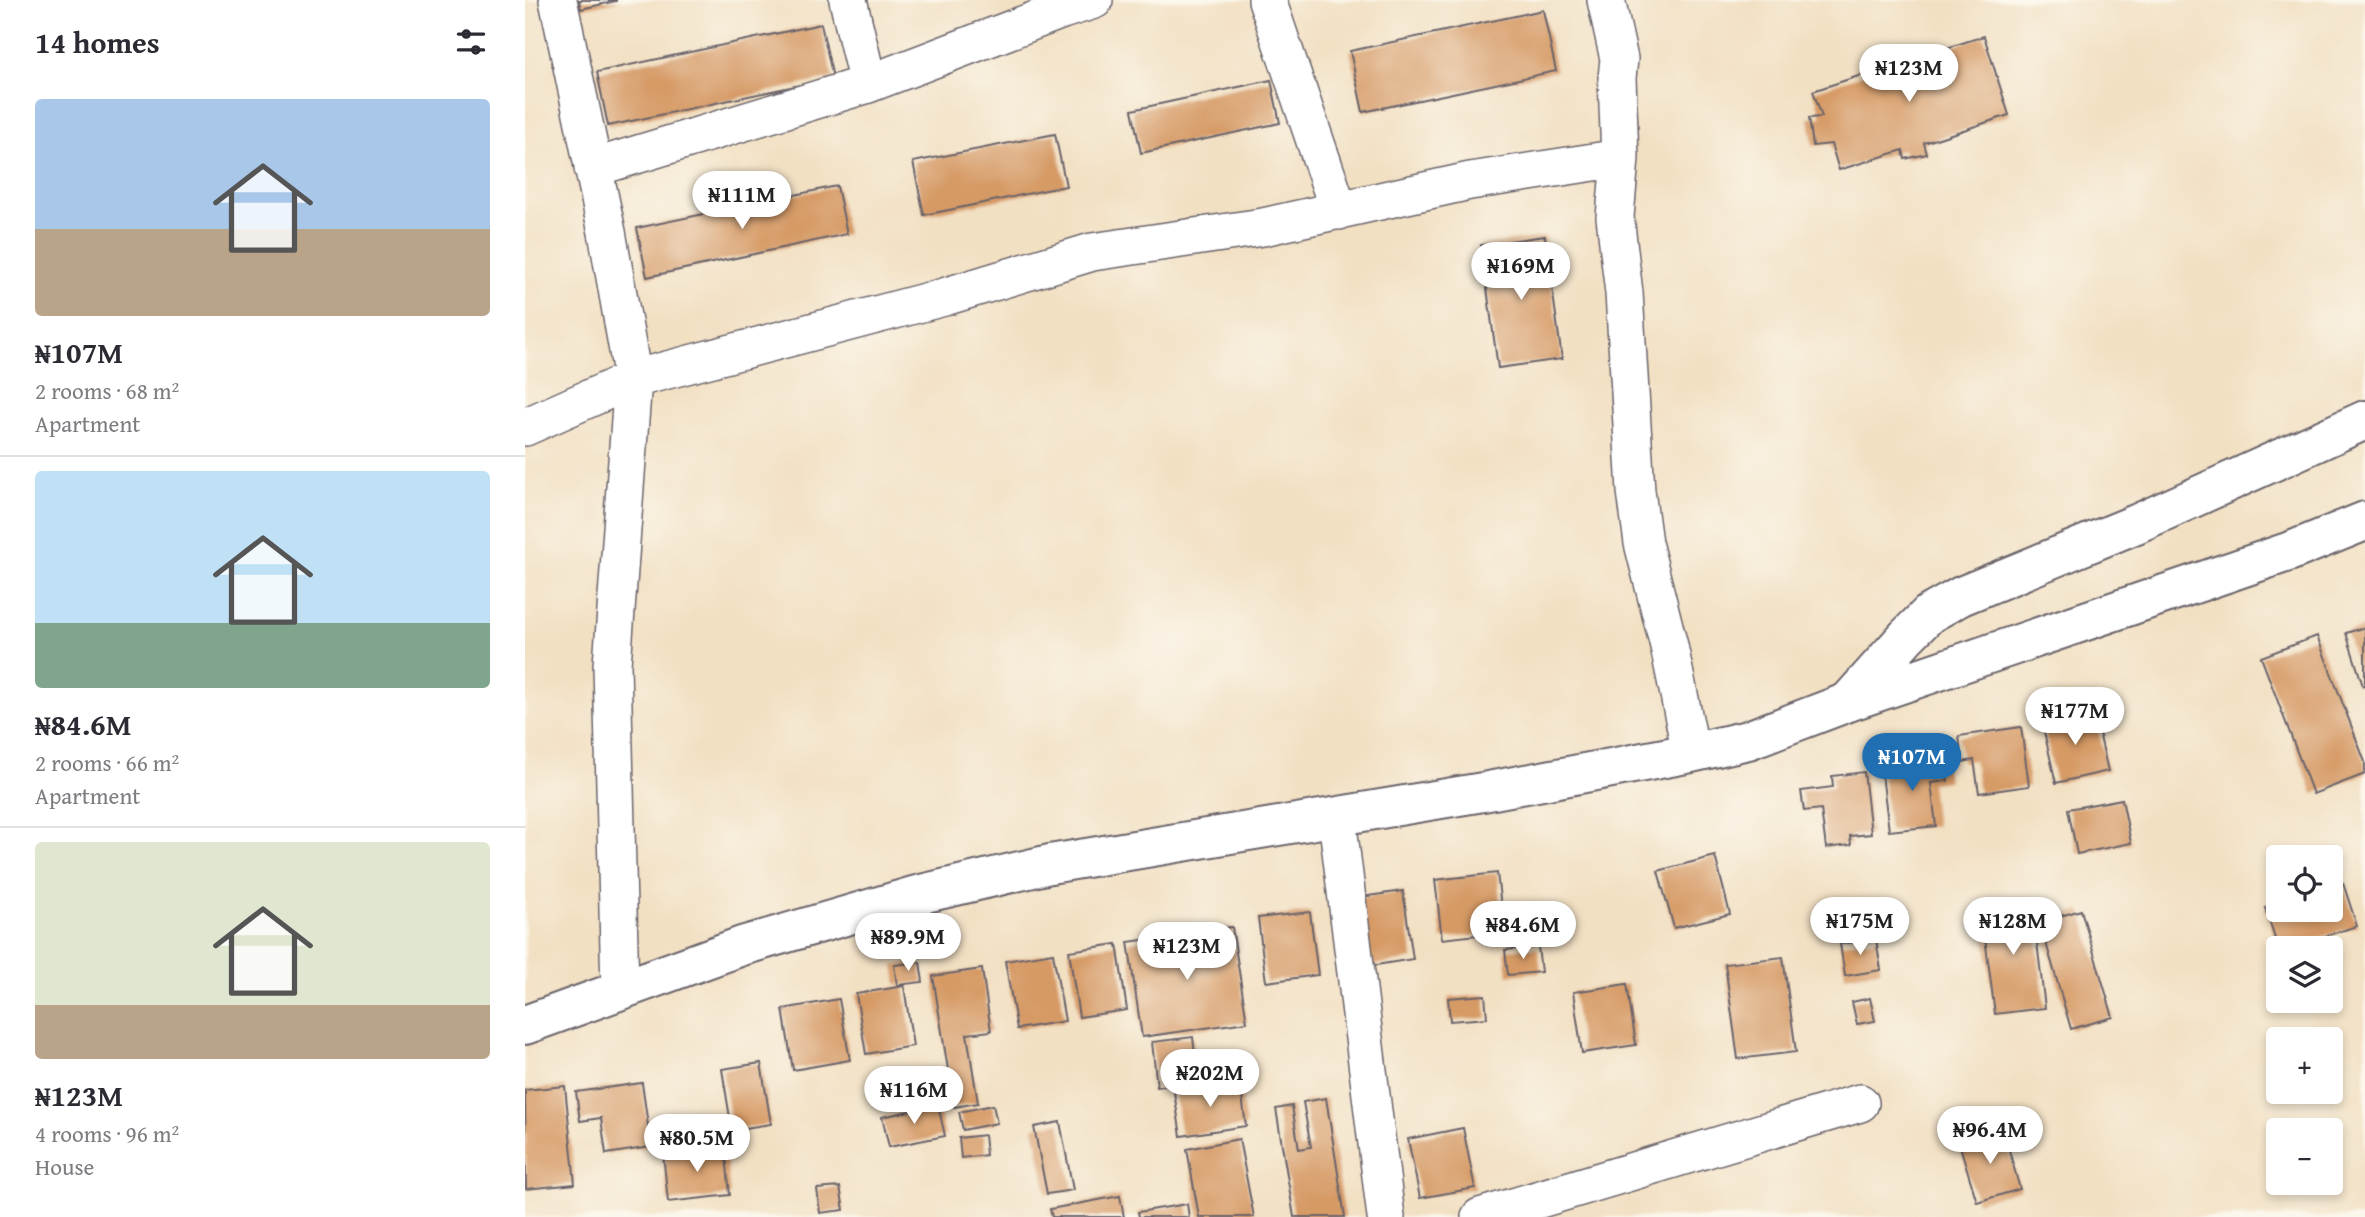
<!DOCTYPE html>
<html lang="en">
<head>
<meta charset="utf-8">
<style>
	body { margin:0; font-family:"Gentium Book Plus",serif; background:#f2f2f3; color:#2b2b33; height:100vh; display:flex; flex-direction:column; font-size:26px; white-space:nowrap }
	* { box-sizing:border-box; margin:0 }
	p { font-size:23px; color:#7c7c81 }
	.icon { flex:none; width:38px; height:38px; fill:none; stroke:currentColor; stroke-width:2; stroke-linecap:round; stroke-linejoin:round }
	.map { position:relative; flex:1; overflow:hidden }
	.side { display:flex; flex-direction:column; background:#fff; width:525px }
	.side>* { flex:none }
	.buttons { position:absolute; left:1741px; top:845px; display:grid; gap:14px }
	.buttons a { display:grid; place-items:center; width:77px; height:77px; border-radius:7px; background:#fff; box-shadow:0 4px 10px #0003; font-size:35px }
	.price { position:absolute; translate:-50% -60px; padding:0 16px; border-radius:24px; background:#fff; color:#222; font-size:23px; line-height:46px; filter:drop-shadow(0 2px 4px #0008) }
	.price::after { content:''; position:absolute; left:50%; top:42px; width:21px; height:16px; margin-left:-10px; background:inherit; clip-path:polygon(0 0,100% 0,50% 100%) }
	.price.selected { background:#1f6fb2; color:#fff }
	ul { padding:0; list-style:none }
	li { display:grid; align-content:center; gap:14px; height:371px; padding:0 35px }
	li+li { border-top:2px solid #e1e1e2 }
	li span { display:grid; place-items:center; height:217px; border-radius:7px; color:#555 }
	li>.icon { margin-inline-start:auto }
	span .icon { width:126px; height:126px; fill:#fffc; stroke-width:1 }
	li b { font-size:30px }
	h2 { display:flex; justify-content:space-between; align-items:center; height:84px; padding:0 35px; font-size:30px }
	main { display:flex; flex:1; min-height:0 }
	.map>svg:first-child { display:block }
	.building { fill:#d69a65 }
	.lines { fill:none; stroke-linecap:round; stroke-linejoin:round }
	.minor-casing { stroke:#6b646b; stroke-width:40 }
	.major-casing { stroke:#6b646b; stroke-width:42 }
	.highway-casing { stroke:#6b646b; stroke-width:42 }
	.minor { stroke:#fff; stroke-width:37 }
	.major { stroke:#fff; stroke-width:38 }
	.highway { stroke:#fff; stroke-width:38 }
</style>
</head>
<body>
<main>
<section class="side">
<h2>14 homes<svg class="icon" aria-label="filters" viewBox="0 0 24 24"><path d="M4 7h16M4 17h16"/><circle cx="9" cy="7" r="2"/><circle cx="15" cy="17" r="2"/></svg></h2>
<ul>
<li><span style="background:linear-gradient(#a9c7e8 60%,#b9a48a 0)"><svg class="icon" aria-label="home" viewBox="0 0 24 24"><path d="M3 11l9-7 9 7M6 9v11h12V9"/></svg></span><div><b>₦107M</b><p>2 rooms · 68 m²</p><p>Apartment</p></div></li>
<li><span style="background:linear-gradient(#bfe0f5 70%,#7fa58c 0)"><svg class="icon" aria-label="home" viewBox="0 0 24 24"><path d="M3 11l9-7 9 7M6 9v11h12V9"/></svg></span><div><b>₦84.6M</b><p>2 rooms · 66 m²</p><p>Apartment</p></div></li>
<li><span style="background:linear-gradient(#dfe7d0 75%,#b9a48a 0)"><svg class="icon" aria-label="home" viewBox="0 0 24 24"><path d="M3 11l9-7 9 7M6 9v11h12V9"/></svg></span><div><b>₦123M</b><p>4 rooms · 96 m²</p><p>House</p></div></li>
</ul>
</section>
<div class="map">
<svg width="1840" height="1217" viewBox="0 0 1840 1217">
	<rect width="100%" height="100%" fill="#fbf7ec"/>
	<filter id="ink" filterUnits="userSpaceOnUse"><feTurbulence type="fractalNoise" baseFrequency=".0143" numOctaves="2"/><feDisplacementMap in="SourceGraphic" scale="14" xChannelSelector="R" yChannelSelector="G"/><feConvolveMatrix kernelMatrix="1 2 1 2 8 2 1 2 1" color-interpolation-filters="sRGB"/></filter>
	<filter id="wash" filterUnits="userSpaceOnUse"><feTurbulence type="fractalNoise" baseFrequency=".00686" numOctaves="4" result="noise"/><feDisplacementMap in="SourceGraphic" scale="28" xChannelSelector="R" yChannelSelector="G"/><feGaussianBlur stdDeviation="1.57" result="paint"/><feColorMatrix in="noise" values="0 0 0 0 0 0 0 0 0 0 0 0 0 0 0 0 0 1.4 0 .05"/><feComposite in="paint" operator="in"/></filter>
	<g filter="url(#wash)">
		<rect width="100%" height="100%" fill="#f2e0c3"/>
		<g id="blocks">
			<path class="building" d="M54,0H91V1L56,9Z
				M1018,10L1031,71L838,112L825,51Z
				M296,24L308,78L83,126L72,72Z
				M1459,36L1484,115L1399,143L1402,154L1380,159L1378,150L1314,170L1306,144L1288,146L1284,118L1297,117L1288,91L1358,68L1356,60L1376,54L1378,62Z
				M746,80L755,123L616,153L607,110Z
				M530,134L541,186L399,215L388,162Z
				M312,186L322,234L122,277L112,228Z
				M1020,236L1037,359L973,368L956,245Z
				M1840,627V685L1838,686L1821,633Z
				M1792,636L1840,762V774L1788,794L1736,657Z
				M1569,711L1583,771L1531,783L1517,723Z
				M1496,727L1504,786L1454,793L1449,760L1437,762L1434,736Z
				M1420,758L1423,781L1406,783L1411,826L1364,831L1356,766Z
				M1339,772L1346,834L1325,836L1326,845L1301,848L1296,809L1279,811L1276,791L1308,787L1307,776Z
				M1597,799L1606,843L1552,854L1543,809Z
				M1190,856L1205,914L1149,928L1133,871Z
				M972,873L979,932L917,939L910,880Z
				M1818,883L1832,926L1762,948H1753L1740,908L1754,904V910H1806V887Z
				M878,891L888,959L839,967L829,898Z
				M1507,901L1520,1008L1470,1014L1456,907Z
				M1556,910L1588,1017L1546,1029L1515,922Z
				M785,912L793,975L741,982L733,918Z
				M707,927L722,1022L617,1037L603,942Z
				M1351,939L1356,970L1320,976L1315,944Z
				M592,944L602,1010L554,1017L544,951Z
				M1013,947L1016,972L983,975L980,950Z
				M528,953L540,1021L492,1029L480,961Z
				M1258,957L1271,1052L1213,1059L1200,964Z
				M395,962L398,982L372,985L369,965Z
				M457,969L466,1031L442,1034L453,1103L429,1107L408,976Z
				M1102,984L1111,1045L1057,1053L1048,992Z
				M379,986L388,1046L341,1054L331,994Z
				M960,995L962,1018L925,1021L923,998Z
				M1345,998L1350,1021L1332,1024L1327,1002Z
				M314,999L325,1060L268,1070L258,1009Z
				M668,1037L673,1082L632,1087L627,1042Z
				M236,1063L246,1124L207,1130L197,1069Z
				M715,1082L721,1126L656,1136L649,1092Z
				M117,1083L126,1147L81,1154L76,1118L55,1121L51,1092Z
				M40,1086L50,1184L1,1189L0,1090Z
				M801,1098L820,1217H769L751,1109L767,1106L774,1149L786,1147L778,1102Z
				M413,1105L420,1136L364,1147L357,1117Z
				M468,1105L472,1123L438,1130L434,1112Z
				M535,1122L548,1190L522,1194L509,1127Z
				M938,1128L950,1188L895,1198L883,1139Z
				M1478,1129L1495,1189L1452,1202L1434,1143Z
				M459,1135L461,1155L436,1158L434,1138Z
				M714,1139L729,1217H674L662,1149Z
				M200,1146L205,1195L143,1202L138,1153Z
				M315,1187L319,1210L295,1213L292,1189Z
				M595,1196L599,1217H527L525,1209Z
				M662,1204L664,1217H614L613,1212Z"/>
		</g>
	</g>
	<g filter="url(#ink)">
		<use href="#blocks" fill-opacity="0" stroke="#6b646b" stroke-width="2"/>
		<g class="lines">
			<g class="minor-casing">
				<path id="minor" d="M33,0L82,232L108,379L419,297L567,252L738,227L945,181L1095,158
					M323,0L343,84
					M742,0L814,211
					M1081,0L1094,59L1092,78L1095,158L1090,217L1099,293L1111,491L1118,543L1144,646L1166,753
					M68,168L343,84L537,10L569,0
					M0,427L108,379L87,665L95,990
					M812,818L861,1217
					M955,1217L1335,1103"/>
			</g>
			<g class="major-casing">
				<path id="major" d="M0,1025L217,946L392,895L525,864L958,792L1166,753L1223,740L1323,702L1766,551L1840,521"/>
			</g>
			<g class="highway-casing">
				<path id="highway" d="M1323,702L1381,637L1404,614L1436,596L1611,524L1840,420"/>
			</g>
			<use href="#minor" class="minor"/>
			<use href="#major" class="major"/>
			<use href="#highway" class="highway"/>
		</g>
	</g>
</svg>
<div class="buttons">
<a><svg class="icon" aria-label="locate" viewBox="0 0 24 24"><circle cx="12" cy="12" r="6"/><path d="M12 2v4M12 18v4M2 12h4M18 12h4"/></svg></a>
<a><svg class="icon" aria-label="layers" viewBox="0 0 24 24"><path d="M12 4l9 5-9 5-9-5zM3 14l9 5 9-5"/></svg></a>
<a>+</a>
<a>−</a>
</div>
<b class="price" style="left:1384px;top:104px">₦123M</b>
<b class="price" style="left:217px;top:231px">₦111M</b>
<b class="price" style="left:996px;top:302px">₦169M</b>
<b class="price" style="left:1550px;top:747px">₦177M</b>
<b class="price selected" style="left:1387px;top:793px">₦107M</b>
<b class="price" style="left:1335px;top:957px">₦175M</b>
<b class="price" style="left:1488px;top:957px">₦128M</b>
<b class="price" style="left:998px;top:961px">₦84.6M</b>
<b class="price" style="left:383px;top:973px">₦89.9M</b>
<b class="price" style="left:662px;top:982px">₦123M</b>
<b class="price" style="left:685px;top:1109px">₦202M</b>
<b class="price" style="left:389px;top:1126px">₦116M</b>
<b class="price" style="left:1465px;top:1166px">₦96.4M</b>
<b class="price" style="left:172px;top:1174px">₦80.5M</b>
</div>
</main>
</body>
</html>
